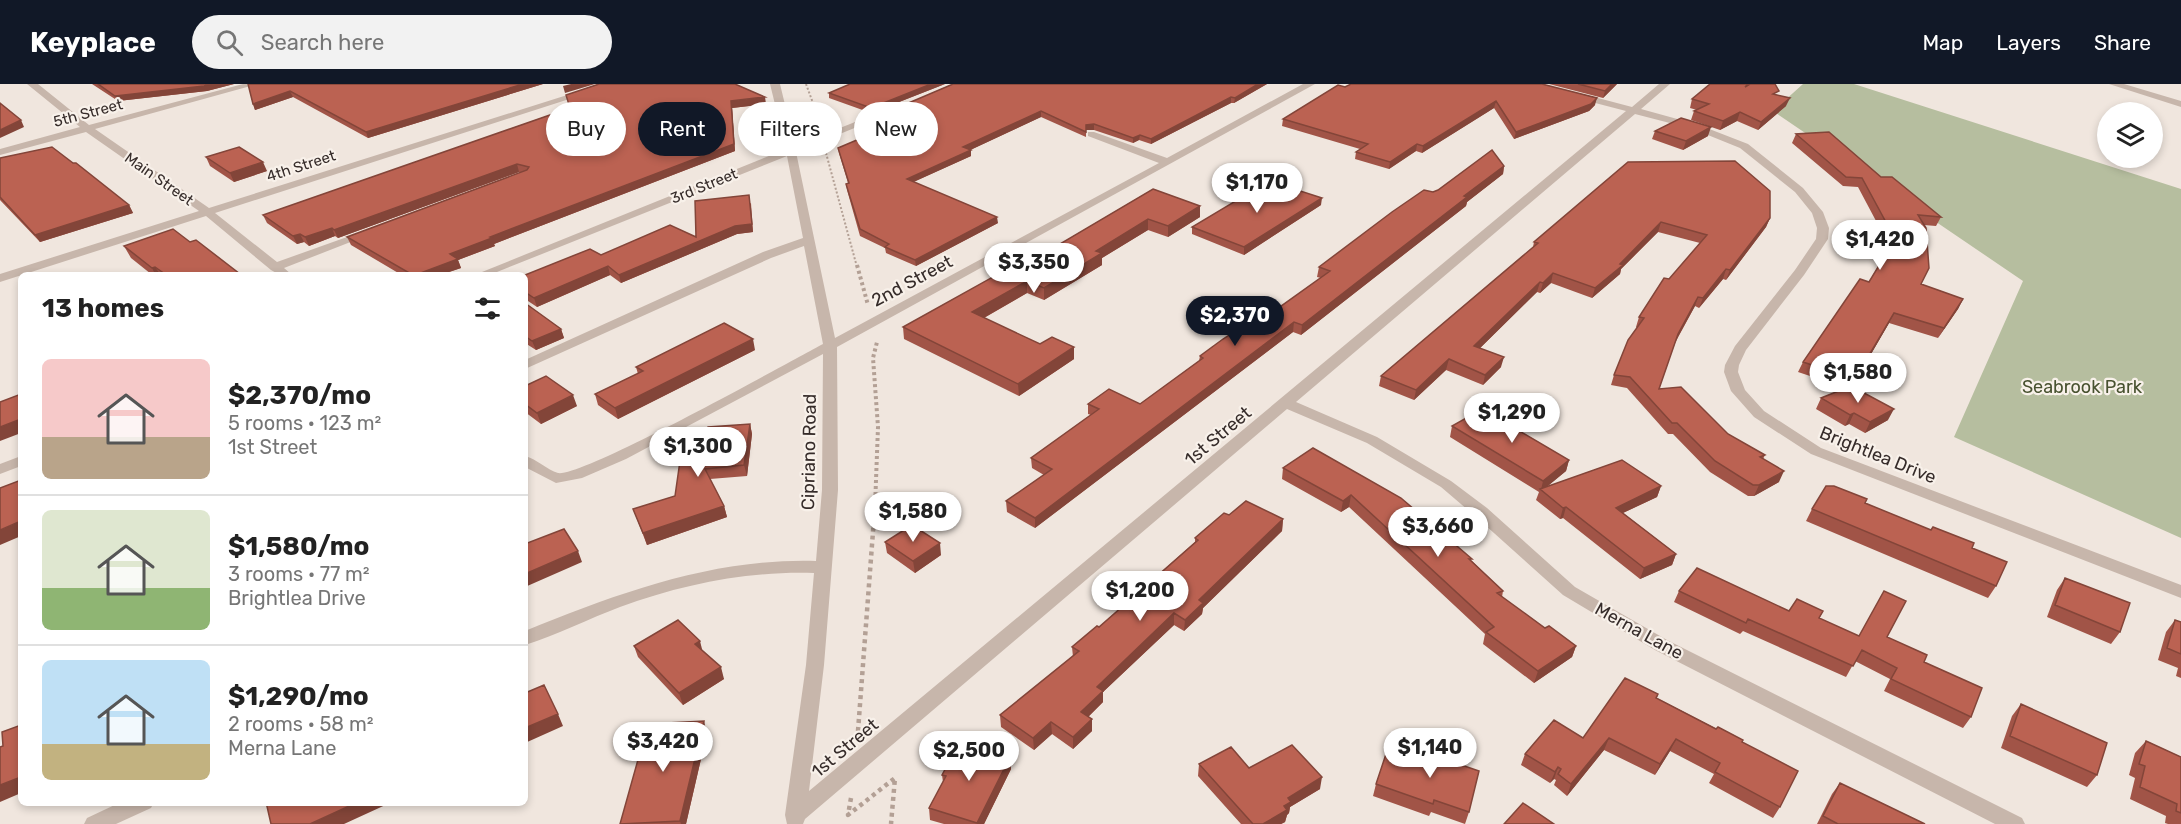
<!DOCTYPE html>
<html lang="en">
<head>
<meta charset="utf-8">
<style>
	body { margin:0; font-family:Rubik,sans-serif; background:#f2f2f2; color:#222; height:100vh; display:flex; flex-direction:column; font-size:22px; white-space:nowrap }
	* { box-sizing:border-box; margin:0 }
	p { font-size:20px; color:#767676 }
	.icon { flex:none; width:33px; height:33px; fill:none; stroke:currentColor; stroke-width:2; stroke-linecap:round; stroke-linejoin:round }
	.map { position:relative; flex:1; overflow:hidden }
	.details { position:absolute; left:18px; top:188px; width:510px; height:534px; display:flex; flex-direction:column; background:#fff; border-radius:9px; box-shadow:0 3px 9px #0003 }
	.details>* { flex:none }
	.banner { position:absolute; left:546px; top:18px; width:570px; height:54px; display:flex; gap:12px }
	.fabs { position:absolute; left:2097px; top:18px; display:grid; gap:12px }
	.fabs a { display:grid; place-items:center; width:66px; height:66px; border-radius:50%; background:#fff; box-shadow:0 3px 9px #0003; font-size:30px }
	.price { position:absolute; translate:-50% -51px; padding:0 14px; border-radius:21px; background:#fff; color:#222; font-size:20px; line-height:39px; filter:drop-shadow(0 2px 3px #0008) }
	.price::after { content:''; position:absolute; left:50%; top:36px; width:18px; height:14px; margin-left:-9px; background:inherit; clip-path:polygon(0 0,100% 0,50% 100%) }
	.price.selected { background:#111827; color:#fff }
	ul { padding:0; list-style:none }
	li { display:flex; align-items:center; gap:18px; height:150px; padding:0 24px }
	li+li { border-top:2px solid #e0e0e0 }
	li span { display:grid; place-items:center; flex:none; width:168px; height:120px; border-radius:9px; color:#555 }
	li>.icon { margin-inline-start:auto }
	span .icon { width:72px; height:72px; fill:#fffc; stroke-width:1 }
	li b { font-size:26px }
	h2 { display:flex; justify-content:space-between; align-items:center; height:72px; padding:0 24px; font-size:26px }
	.pill { padding:0 21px; border-radius:27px; background:#fff; box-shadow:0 3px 9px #0003; font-size:21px; line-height:54px }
	.pill.selected { background:#111827; color:#fff }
	header { display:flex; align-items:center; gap:36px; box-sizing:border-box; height:84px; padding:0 30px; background:#111827; color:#fff }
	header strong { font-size:28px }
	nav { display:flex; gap:33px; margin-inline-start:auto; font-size:21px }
	.search { width:420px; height:54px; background:#f2f2f2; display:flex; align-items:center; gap:15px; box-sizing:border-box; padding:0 21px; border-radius:33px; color:#767676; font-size:22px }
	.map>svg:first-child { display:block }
	.green { fill:#b6be9f }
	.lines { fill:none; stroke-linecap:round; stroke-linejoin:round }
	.path-far2 { stroke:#b3a095; stroke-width:2; stroke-dasharray:2 2; stroke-linecap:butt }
	.path-far1 { stroke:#b3a095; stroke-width:4; stroke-dasharray:3 3; stroke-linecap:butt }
	.path { stroke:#b3a095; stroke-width:4.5; stroke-dasharray:4 4; stroke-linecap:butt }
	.minor { fill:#c7b6ab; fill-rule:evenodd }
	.wall { fill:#a15447 }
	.shaded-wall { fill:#834539 }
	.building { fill:#bb6252; stroke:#834539; stroke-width:1.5 }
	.labels { text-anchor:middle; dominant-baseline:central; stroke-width:4.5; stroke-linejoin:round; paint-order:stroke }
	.far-street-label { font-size:15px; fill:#362c2a; stroke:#f8f1ea }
	.street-label { font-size:18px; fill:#362c2a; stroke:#f8f1ea }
	.park-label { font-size:18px; fill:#485230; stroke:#f8f1ea }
</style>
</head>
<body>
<header>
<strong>Keyplace</strong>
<div class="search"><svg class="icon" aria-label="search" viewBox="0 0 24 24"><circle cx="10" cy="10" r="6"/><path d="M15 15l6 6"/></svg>Search here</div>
<nav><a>Map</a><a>Layers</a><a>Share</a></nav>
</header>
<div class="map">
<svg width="2181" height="740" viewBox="0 0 2181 740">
	<rect width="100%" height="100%" fill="#f0e6de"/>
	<path class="green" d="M1803,0H1854L2181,105V454L1954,353L2023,197L1773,27Z"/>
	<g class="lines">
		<path class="path-far2" d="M806,0L820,38
			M826,69L857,183"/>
		<path class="path-far1" d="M857,181L868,221
			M875,423L878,343L873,274L877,258"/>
		<path class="path" d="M858,647L875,421
			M851,714L848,731L895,694L891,740"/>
		<path class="minor" d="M27,0H38L89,41L243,0H258L95,45L209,124L602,0H616L215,129L277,178L361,148H369L371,150L284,184L291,190H278L271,186L206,132L0,198V190L199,127L86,48L0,71V65L80,43Z
			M770,0H780L795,62L900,20L908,22L796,68L835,254L1159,79L1088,52V48H1094L1167,74L1303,0H1315L837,263L838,406L824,581L809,707L1626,27L1576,14V10L1579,9L1632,23L1659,0H1670L1641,25L1699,41L1748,60L1803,104L1823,128L1829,144L1828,155L1804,191L1746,266L1739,281L1738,288L1745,306L1764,327L1821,364L2181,501V514L1811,370L1754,333L1731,307L1724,288L1725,281L1735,262L1795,186L1816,155L1817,144L1812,129L1795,108L1740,64L1693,45L1635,30L1296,318L1377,353L1451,397L1487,424L1575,503L1667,556L2022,734L2025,740H1995L1655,566L1563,511L1475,432L1441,403L1367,359L1287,325L805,735L803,740H787L785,731L806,581L814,489C747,487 683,500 620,523C588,535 557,551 525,561V547C619,509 713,474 816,477L822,406L823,270L626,375L582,394L556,399L525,383V372C537,375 547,386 558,389C582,394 787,279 823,260L804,162L771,174L525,285V276L763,168L803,154L787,72L492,190H477L786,65Z
			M2109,0H2124L2181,17V23Z
			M21,372V382L0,390V380Z
			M121,718H154L151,724L116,740H84L87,734Z"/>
	</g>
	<path class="wall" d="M92,0H234L207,7L118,17Z
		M248,0H543L368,54L293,13L255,26L253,20Z
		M945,0L871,29L829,14V9Z
		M953,0H1267L1234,19H1231L1151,60L1139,56L1133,59L1094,46H1086V53L1041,33L970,66L971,72L913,98L998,139L916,182L886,169L885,164L860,152L847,106L846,100L848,99L839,69L838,64L898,39L885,34V29Z
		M1549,0H1617L1603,14Z
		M1345,3L1595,21L1589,27L1514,55L1494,24L1422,69L1416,67L1389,85L1355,75L1356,68L1360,65L1282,42L1283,35Z
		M1777,11L1786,22L1758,46L1737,37L1720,46L1691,36L1694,27L1697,26L1690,24L1692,15Z
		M766,20L732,24L735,67L494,160L495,162L458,176L461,184L443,190H400L351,161L347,153L522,89L519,88L338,154L335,152L309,162L304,158L297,160L267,139L263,131L570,24Z
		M1655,47L1708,52L1683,66L1652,55Z
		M1796,50L1881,93L1941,133L1936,142L1924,141L1921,200L1963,215L1958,225L1938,254L1889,239L1852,303L1888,336L1865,349L1849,340L1845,342L1816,325L1821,314L1846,304L1798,288L1803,278L1869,198L1884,172V152L1858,103L1843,102L1792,59Z
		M206,73L267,87L234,98L210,82Z
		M0,74L129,121L133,129L40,158L0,116Z
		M1628,78L1770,134L1766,143L1726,196L1723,195L1699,224L1695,222L1675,259L1659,305L1728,350L1765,371L1763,375L1779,398L1754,412H1748L1710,388L1673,350H1668L1627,304L1611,301L1614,291L1637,244L1636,243L1639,233L1669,195L1700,159L1658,148L1621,185L1620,190L1592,214L1551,199L1540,209L1537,208L1480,264L1501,283L1483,301L1446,286L1414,316L1379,302L1381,292L1533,163L1534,158Z
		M1504,82L1503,90L1467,118L1466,122L1301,251L1293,248L1035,444L1007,428L1006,417L1044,391L1032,384L1031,374L1091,331L1088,330V320H1140L1199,277L1200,272L1263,235L1321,194L1317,193L1319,183L1433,108Z
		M1153,105L1200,122V133L1168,153L1148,146L1102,174V181L1044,216L1027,209L984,234L1040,260L1074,263V275L1019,312L904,255L903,243L1021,183Z
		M751,119L753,148L737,150L621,199L610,191L537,223L525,215V191L601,171L696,153Z
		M1321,121L1244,171L1192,150V143Z
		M190,158L240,190H151L131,174L124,162Z
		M525,219L561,245L564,254L536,266L525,259Z
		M755,266L618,335L598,321L595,310L638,290L636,283Z
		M525,302L577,322L541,340L525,328Z
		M750,340L752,350L747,392L710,395L724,422L727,433L647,461L633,425L675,412L695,376L706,350Z
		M1452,342L1569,376L1566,387L1546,403L1661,402L1657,413L1623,429L1676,470L1672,481L1640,495L1563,434L1560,435L1536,416L1539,408L1450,353Z
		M1313,364L1472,477L1503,507L1502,513L1545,544L1576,562L1572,573L1534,599L1483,560L1485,550L1349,423L1341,428L1282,395L1283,384Z
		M1865,419L1972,464L1996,502L1988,514L1806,437L1812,425Z
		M1229,431L1283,435L1282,447L1203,524L1202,530L1184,547L1174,541L1103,608V618L1088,633L1092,647L1073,665L1052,650L1034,666L1001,643L1000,631L1073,573L1072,563L1099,543L1195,458V454Z
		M885,458L941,471L915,489L887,469Z
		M2065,494L2120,548L2111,560L2047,533L2057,506Z
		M1679,507L1789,527H1823L1819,535L1858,552L1887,553L1924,578L1971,633L1963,644L1884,607L1890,595L1855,577L1846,593L1743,547L1740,550L1674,518Z
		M2175,536L2181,538V594L2176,592L2178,584L2158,576L2166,548Z
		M634,562L702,566L724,595L683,621L638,573Z
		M1658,610L1657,614L1742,658L1780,723L1773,734L1709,699L1714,690L1670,667L1655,691L1604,666L1567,712L1554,701L1556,696L1554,695L1550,699L1521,681L1525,670L1583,654Z
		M2021,620L2097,691L2087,703L2001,664L2012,632Z
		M707,649L686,740H620Z
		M2146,657L2181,673V740H2168L2165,739L2166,732L2130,715L2135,694L2129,691L2135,669Z
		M1387,667L1469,728L1465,740L1431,728L1429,732L1373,712L1376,700Z
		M1010,673L1011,685L984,740H944L930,736L929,724L943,698L942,691Z
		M1199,680L1249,684L1320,705L1290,723L1289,729L1287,731L1285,738L1281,740H1241L1198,692Z
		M1840,699L1925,740H1817L1832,710Z"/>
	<path class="shaded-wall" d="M211,0H234L207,7L118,17L115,12Z
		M523,0H543L368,54L366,48Z
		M571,0H595L565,9L563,2Z
		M931,0H945L871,29V24Z
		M1258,0H1267L1234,19L1235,14Z
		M1612,0H1617L1603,14L1605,7Z
		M290,7L293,13L255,26L253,20Z
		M765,13L766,20L732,24L735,67L494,160L495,162L458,176L461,184L443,190H418L450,170L490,153L731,17Z
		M1231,13V19L1151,60V55Z
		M1597,14L1595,21L1589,27L1514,55L1516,48Z
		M1790,14L1786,22L1758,46L1761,38Z
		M1496,17L1494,24L1422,69L1423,62Z
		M1041,27V33L964,69L963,63Z
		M1740,28L1737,37L1720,46L1723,37Z
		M21,36L24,43L0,54V46Z
		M1094,40V46H1086V41Z
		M1711,43L1708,52L1683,66L1686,57Z
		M1140,51L1139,56L1133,59V54Z
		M1417,60L1416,67L1389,85L1390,78Z
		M971,66V72L907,101V95Z
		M263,78L267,87L234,98L230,89Z
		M517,80L519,88L338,154L334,146Z
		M1504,82L1503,90L1467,118L1466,122L1301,251L1302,241L1464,112Z
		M749,111L753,148L737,150L621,199L619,191L735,142Z
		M1322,114L1321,121L1244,171V163Z
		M129,121L133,129L40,158L35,151Z
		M1200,122V133L1168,153V142Z
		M997,133L998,139L916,182L915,176Z
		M1770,134L1766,143L1726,196L1730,186Z
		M1148,135V146L1102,174V181L1044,216V204L1096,167Z
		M1661,138L1658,148L1621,185L1620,190L1592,214L1595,204Z
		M332,144L335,152L309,162L305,153Z
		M300,150L304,158L297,160L293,152Z
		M608,182L610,191L537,223L534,214Z
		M155,183L160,190H155L152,184Z
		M1726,185L1723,195L1699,224L1703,214Z
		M1553,189L1551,199L1540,209L1543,199Z
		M1027,197V209L973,240L972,228Z
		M1540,198L1537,208L1472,272L1474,262Z
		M1698,213L1695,222L1674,260L1678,250Z
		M1963,215L1958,225L1938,254L1944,244Z
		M1894,229L1889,239L1850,306L1855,295Z
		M1294,238L1293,248L1035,444V434Z
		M561,245L564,254L536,266L532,257Z
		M753,255L755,266L618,335L615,324Z
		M1074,263V275L1019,312L1018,300Z
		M1504,273L1501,283L1483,301L1485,291Z
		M1449,275L1446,286L1414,316L1416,306Z
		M573,311L577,322L541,340L537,329Z
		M1894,325L1888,336L1865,349L1870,338Z
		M1854,329L1849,340L1845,342L1850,331Z
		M21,335V349L0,357V343Z
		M750,340L752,350L747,392L744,381Z
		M1569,376L1566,387L1542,407L1541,406L1543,397Z
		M1784,387L1779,398L1754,412L1759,401Z
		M1661,402L1657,413L1612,434L1616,424Z
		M1351,411L1349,423L1341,428L1343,417Z
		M724,422L727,433L647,461L643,449Z
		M1566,423L1563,434L1560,435L1563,424Z
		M1283,435L1282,447L1203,524L1202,530L1184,547L1185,536L1199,516Z
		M21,437V452L0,461V446Z
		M940,459L941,471L915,489L913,477Z
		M578,467L582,478L525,503V490Z
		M1676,470L1672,481L1640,495L1644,484Z
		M1174,529V541L1103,608V618L1081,640V628L1097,603Z
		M700,557L703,569L695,560Z
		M1576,562L1572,573L1534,599L1538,587Z
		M721,583L724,595L683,621L679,609Z
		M558,630L563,642L525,659V644Z
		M1092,635V647L1073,665V653Z
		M704,637L707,649L686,740H681L680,737Z
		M1051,638L1052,650L1034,666L1033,654Z
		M1609,654L1604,666L1567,712L1571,700Z
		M1676,655L1670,667L1655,691L1660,680Z
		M1010,673L1011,685L984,740H977Z
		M1558,683L1554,695L1550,699L1555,688Z
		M21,693V709L0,718V701Z
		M1322,693L1320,705L1290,723L1289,729L1287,731L1285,738L1281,740H1263L1284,722L1288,714Z
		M358,718H392L344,740H310Z"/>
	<path class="building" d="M98,0H211L204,2L115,12Z
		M248,0H523L366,48L290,7L253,20Z
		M599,0H735L765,13L731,17L734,60L490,153L492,154L450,170L458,175L418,190H411L347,153L527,86L529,83L517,80L334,146L332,144L305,153L300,150L293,152L263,131L570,24L566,11Z
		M850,0H931L871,24L829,9Z
		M953,0H1258L1235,14L1231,13L1151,55L1140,51L1133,54L1094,40L1086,41V48L1041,27L963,63L971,66L907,95L997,133L915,176L885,163L889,160L860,145L846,100L849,99L838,64L904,36L885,29Z
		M1351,0H1542L1597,14L1591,20L1516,48L1496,17L1423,62L1417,60L1390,78L1356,68L1368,60L1283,35L1338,1L1345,3Z
		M1578,0H1612L1605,7Z
		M1710,0H1748L1745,3L1750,0H1775L1779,7L1773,10L1790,14L1761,38L1740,28L1723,37L1694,27L1709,20L1692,15Z
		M0,19L21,36L0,46Z
		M1681,34L1711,43L1686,57L1655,47Z
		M1829,48L1881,93H1892L1941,133L1918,131L1926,144L1929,184L1921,200L1963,215L1944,244L1894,229L1855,295L1803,278L1860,195L1869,198L1889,165L1888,142L1862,94L1846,93L1796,50Z
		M52,63L73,79H76L129,121L35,151L0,113V74Z
		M239,63L263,78L230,89L206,73Z
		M1492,66L1504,82L1464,112L1467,113L1302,241L1294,238L1035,434L1006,417L1052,385L1031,374L1099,325L1088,320L1109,305L1140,320L1203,274L1200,272L1223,255L1257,233L1263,235L1330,187L1319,183L1392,128L1424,106L1433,108L1438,106Z
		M1735,77L1770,107V134L1730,186L1726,185L1703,214L1698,213L1678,250L1659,305L1681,303L1728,350L1765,371L1760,373L1784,387L1759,401H1753L1715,377L1677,339H1672L1630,293L1614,291L1628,256L1644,234L1639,233L1664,194L1669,195L1707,151L1661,138L1620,180L1623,181L1595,204L1553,189L1543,199L1540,198L1474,262L1504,273L1485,291L1449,275L1416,306L1381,292L1538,159L1534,158L1628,78Z
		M1269,97L1322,114L1244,163L1192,143Z
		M1153,105L1200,122L1168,142L1148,135L1096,167L1102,169L1044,204L1027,197L972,228L1040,260L1052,253L1074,263L1018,300L903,243L1018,179L1021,183Z
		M749,111L752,140L735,142L619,191L608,182L534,214L525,208V191L590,165L601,171L670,141L696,153L695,117Z
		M173,145L190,158L196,156L240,190H165L155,183L152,184L124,162Z
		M525,219L561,245L532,257L525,252Z
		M724,239L753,255L615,324L595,310L643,287L636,283Z
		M546,292L573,311L537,329L525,320V302Z
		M1851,302L1894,325L1870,338L1854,329L1850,331L1821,314Z
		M21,310V335L0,343V318Z
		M1482,325L1569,376L1543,397L1452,342Z
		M750,340L744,381L705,385L724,422L643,449L633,425L675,412L680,377L695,376L700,350H706L708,343Z
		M1313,364L1401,414L1472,475H1469L1503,507L1497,509L1545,544L1549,542L1576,562L1538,587L1486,548L1494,543L1351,411L1343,417L1283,384Z
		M1622,376L1661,402L1616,424L1676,470L1644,484L1566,423L1563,424L1540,405Z
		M21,396V437L0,446V404Z
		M1826,402H1834L1867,415L1865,419L1931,446L1933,443L1974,459L1972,464L2007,478L1996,502L1812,425Z
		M1246,417L1283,435L1199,516L1203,519L1185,536L1174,529L1097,603L1103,607L1081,628L1092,635L1073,653L1051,638L1033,654L1000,631L1079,567L1072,563L1097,542L1099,543L1198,456L1195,454L1224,429L1229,431Z
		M912,441L940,459L913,477L885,458Z
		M564,445L578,467L525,490V459V460Z
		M1697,484L1789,527L1797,515L1823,527L1819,534L1859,552L1884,507L1906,517L1887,553L1927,571L1924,578L1982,604L1971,633L1891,595L1897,584L1862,566L1853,582L1748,535L1746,539L1679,507Z
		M2065,494L2130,519L2120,548L2055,521Z
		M678,536L700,557L695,560L721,583L679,609L634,562Z
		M2175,536L2181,538V570L2167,564Z
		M1625,594L1658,610L1656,614L1716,645L1718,643L1743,656L1742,658L1798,687L1780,723L1715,688L1720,679L1676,655L1660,680L1609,654L1571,700L1558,690L1561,685L1558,683L1555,688L1525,670L1554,636L1583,654Z
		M544,601L558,630L525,644V609Z
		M2021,620L2107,659L2097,691L2010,652Z
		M704,637L680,737L620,740L648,640Z
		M21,641V693L0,701V663L3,662L2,648Z
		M2146,657L2181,673V729L2176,727L2177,720L2140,703L2145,682L2139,680Z
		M960,658L1010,673L977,739L929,724L946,692L942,691Z
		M1292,661L1322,693L1288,714L1291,718L1284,722L1287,726L1263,740H1253L1199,680L1231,663L1249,684Z
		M1387,667L1418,678L1421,667L1479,687L1469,728L1434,716L1433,720L1376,700Z
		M1840,699L1925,740H1838L1823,732Z
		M266,718H358L310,740H271Z
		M1523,719L1554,740H1504Z"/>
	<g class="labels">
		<g class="far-street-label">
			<text transform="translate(88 29) rotate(-15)">5th Street</text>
			<text transform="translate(301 82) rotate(-18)">4th Street</text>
			<text transform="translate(159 95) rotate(35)">Main Street</text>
			<text transform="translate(704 102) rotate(-22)">3rd Street</text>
		</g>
		<g class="street-label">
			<text transform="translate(912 197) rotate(-28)">2nd Street</text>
			<text transform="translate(1218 352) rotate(-40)">1st Street</text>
			<text transform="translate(809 368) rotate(-89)">Cipriano Road</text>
			<text transform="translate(1878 371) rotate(22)">Brightlea Drive</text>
			<text transform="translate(1639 547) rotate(29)">Merna Lane</text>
			<text transform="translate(845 664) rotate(-40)">1st Street</text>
		</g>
		<g class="park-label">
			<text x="2082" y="303">Seabrook Park</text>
		</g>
	</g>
</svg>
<div class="fabs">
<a><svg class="icon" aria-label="layers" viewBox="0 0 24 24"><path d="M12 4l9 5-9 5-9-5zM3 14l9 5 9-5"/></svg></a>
</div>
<b class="price" style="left:1257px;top:130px">$1,170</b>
<b class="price" style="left:1880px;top:187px">$1,420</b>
<b class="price" style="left:1034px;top:210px">$3,350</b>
<b class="price selected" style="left:1235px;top:263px">$2,370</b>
<b class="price" style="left:1858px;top:320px">$1,580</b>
<b class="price" style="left:1512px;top:360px">$1,290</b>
<b class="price" style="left:698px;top:394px">$1,300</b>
<b class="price" style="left:913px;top:459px">$1,580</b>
<b class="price" style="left:1438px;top:474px">$3,660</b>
<b class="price" style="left:1140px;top:538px">$1,200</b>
<b class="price" style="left:663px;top:689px">$3,420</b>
<b class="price" style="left:1430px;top:695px">$1,140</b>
<b class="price" style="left:969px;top:698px">$2,500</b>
<div class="banner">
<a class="pill">Buy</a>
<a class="pill selected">Rent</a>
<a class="pill">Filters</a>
<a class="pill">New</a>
</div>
<section class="details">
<h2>13 homes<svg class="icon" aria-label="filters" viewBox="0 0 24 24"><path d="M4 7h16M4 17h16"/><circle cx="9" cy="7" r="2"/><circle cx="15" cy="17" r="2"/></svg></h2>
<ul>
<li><span style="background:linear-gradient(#f6c9c9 65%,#b9a48a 0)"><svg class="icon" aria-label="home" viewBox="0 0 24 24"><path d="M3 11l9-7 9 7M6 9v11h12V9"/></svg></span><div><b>$2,370/mo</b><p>5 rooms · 123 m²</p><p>1st Street</p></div></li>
<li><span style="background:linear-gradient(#dfe7d0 65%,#8fb573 0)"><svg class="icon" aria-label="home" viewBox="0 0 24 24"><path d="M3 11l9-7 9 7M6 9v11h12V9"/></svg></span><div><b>$1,580/mo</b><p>3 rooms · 77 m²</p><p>Brightlea Drive</p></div></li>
<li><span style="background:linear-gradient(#bfe0f5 70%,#c2b280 0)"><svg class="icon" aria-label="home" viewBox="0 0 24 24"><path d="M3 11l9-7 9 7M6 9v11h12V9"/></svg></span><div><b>$1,290/mo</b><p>2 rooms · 58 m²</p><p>Merna Lane</p></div></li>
</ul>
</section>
</div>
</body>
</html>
